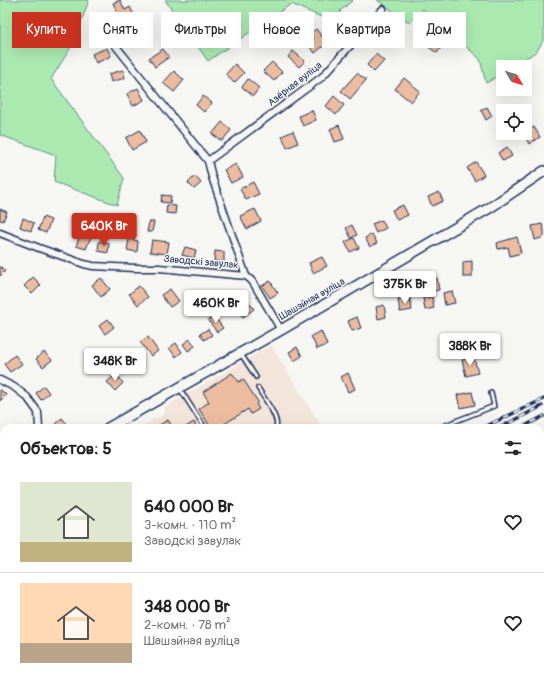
<!DOCTYPE html>
<html lang="ru">
<head>
<meta charset="utf-8">
<style>
	body { margin:0; font-family:Pangolin,sans-serif; background:#f2f2f2; color:#222; height:100vh; display:flex; flex-direction:column; font-size:15px; white-space:nowrap }
	* { box-sizing:border-box; margin:0 }
	p { font-size:13px; color:#767676 }
	.icon { flex:none; width:22px; height:22px; fill:none; stroke:currentColor; stroke-width:2; stroke-linecap:round; stroke-linejoin:round }
	.map { position:relative; flex:1; overflow:hidden }
	.drawer { position:absolute; left:0px; top:424px; width:544px; height:256px; display:flex; flex-direction:column; background:#fff; border-radius:12px 12px 0 0; box-shadow:0 4px 16px #0002 }
	.drawer>* { flex:none }
	.top-card { position:absolute; left:12px; top:12px; width:520px; height:36px; display:flex; gap:8px }
	.needle { width:26px; rotate:128deg }
	.fabs { position:absolute; left:496px; top:60px; display:grid; gap:8px }
	.fabs a { display:grid; place-items:center; width:36px; height:36px; border-radius:0px; background:#fff; box-shadow:0 4px 16px #0002; font-size:20px }
	.price { position:absolute; translate:-50% -34px; padding:0 9px; border-radius:4px; background:#fff; color:#222; font-size:13px; line-height:26px; filter:drop-shadow(0 1px 2px #0008) }
	.price::after { content:''; position:absolute; left:50%; top:24px; width:12px; height:9px; margin-left:-6px; background:inherit; clip-path:polygon(0 0,100% 0,50% 100%) }
	.price.active { background:#c8321e; color:#fff }
	ul { padding:0; list-style:none }
	li { display:flex; align-items:center; gap:12px; height:100px; padding:0 20px }
	li+li { border-top:1px solid #e0e0e0 }
	li span { display:grid; place-items:center; flex:none; width:112px; height:80px; border-radius:0px; color:#555 }
	li>.icon { margin-inline-start:auto }
	span .icon { width:48px; height:48px; fill:#fffc; stroke-width:1 }
	li b { font-size:17px }
	h2 { display:flex; justify-content:space-between; align-items:center; height:48px; padding:0 20px; font-size:17px }
	.pill { padding:0 14px; border-radius:0px; background:#fff; box-shadow:0 4px 16px #0002; font-size:14px; line-height:36px }
	.pill.active { background:#c8321e; color:#fff }
	.map>svg:first-child { display:block }
	.built { fill:#f3e5d9 }
	.green { fill:#aaeab1; stroke:#628c88 }
	.building { fill:#edbc9e; stroke:#1b2f5e }
	.lines { fill:none; stroke-linecap:round; stroke-linejoin:round }
	.lane-casing { stroke:#1b2f5e; stroke-width:6 }
	.street-casing { stroke:#1b2f5e; stroke-width:9 }
	.secondary-casing { stroke:#1b2f5e; stroke-width:12 }
	.lane { stroke:#f6f6f2; stroke-width:3 }
	.street { stroke:#f6f6f2; stroke-width:6 }
	.secondary { stroke:#f6f6f2; stroke-width:9 }
	.rail-casing { stroke:#1b2f5e; stroke-width:3.5 }
	.rail { stroke:#f6f6f2; stroke-width:2; stroke-dasharray:6; stroke-linecap:butt }
	.labels { text-anchor:middle; dominant-baseline:central; stroke-width:3; stroke-linejoin:round; paint-order:stroke }
	.street-label { font-size:10px; fill:#1b2f5e; stroke:#f6f6f2 }
</style>
</head>
<body>
<div class="map">
<svg width="544" height="680" viewBox="0 0 544 680">
	<rect width="100%" height="100%" fill="#f6f6f2"/>
	<filter id="ink" filterUnits="userSpaceOnUse"><feTurbulence type="fractalNoise" baseFrequency=".025" numOctaves="2"/><feDisplacementMap in="SourceGraphic" scale="8" xChannelSelector="R" yChannelSelector="G"/><feConvolveMatrix kernelMatrix="1 2 1 2 8 2 1 2 1" color-interpolation-filters="sRGB"/></filter>
	<g filter="url(#ink)">
		<path class="built" d="M271,345L322,428H140L166,413L164,408Z
			M544,474V680H87L88,676H540V477Z"/>
		<path class="green" d="M0,0H89L73,44L51,79L124,178L117,205L54,182L56,155L0,135Z
			M165,0H353L340,11L347,28L291,4L208,61Z
			M377,0H544V39L537,51L512,67H503V73L486,83L480,59L423,9L410,23Z"/>
		<path class="building" d="M120,0L125,10L130,7L134,15L121,20L113,3Z
			M142,25L148,34L139,41L133,32Z
			M316,29L327,43L315,53L307,44L314,39L310,34Z
			M430,33L444,44L437,53L423,43Z
			M107,48L111,56L96,63L92,54Z
			M163,49L169,57L155,67L149,58Z
			M293,51L305,61L299,67L288,57Z
			M376,54L384,61L374,72L367,65Z
			M272,62L282,72L274,81L263,71Z
			M235,64L244,73L234,83L226,74Z
			M123,70L125,78L111,82L109,74Z
			M174,71L184,80L174,92L163,83Z
			M357,73L366,80L350,99L341,91Z
			M404,78L420,91L411,102L395,89Z
			M248,79L259,88L253,96L242,87Z
			M138,88L144,100L133,106L127,94Z
			M203,96L212,103L204,112L196,105Z
			M334,96L344,105L336,115L326,106Z
			M487,107L492,116L486,120L481,110Z
			M312,110L316,120L303,126L299,116Z
			M222,122L231,130L222,141L212,134Z
			M339,125L344,139L335,142L330,129Z
			M534,127L540,137L529,144L523,133H525V132Z
			M140,130L146,142L132,150L126,138Z
			M293,131L298,143L287,148L282,136Z
			M507,147L512,156L503,161L498,153Z
			M476,162L484,175L475,181L467,168Z
			M236,164L243,177L231,183L224,170Z
			M195,176L201,183L194,189L188,183Z
			M253,182L259,194L246,200L240,189Z
			M439,192L443,201L432,206L428,197Z
			M162,195L171,196L170,203L161,202Z
			M167,205L176,206L175,214L166,213Z
			M403,205L408,215L397,220L392,210Z
			M0,209L7,212L3,221L0,220Z
			M255,209L261,221L247,229L240,216Z
			M43,217L51,220L46,233L38,230Z
			M23,218L34,223L31,231L20,227Z
			M382,220L386,228L376,233L372,224Z
			M149,222H154L152,232H147Z
			M542,224L544,230V237L535,240L532,226Z
			M352,225L357,235L351,238L346,228Z
			M81,233L91,237L86,249L76,246Z
			M372,234L377,243L370,247L365,238Z
			M517,237L521,253L510,256L508,247L498,249L497,243Z
			M354,238L359,248L350,252L345,242Z
			M129,239L138,241L137,252L127,250Z
			M152,240L169,242L167,254L150,252Z
			M99,241L109,243L108,253L98,251Z
			M185,247L196,250L194,258L182,255Z
			M215,251L224,252V262L214,261Z
			M322,257L327,266L313,273L309,263Z
			M472,261V277H463V262Z
			M0,266L5,271L0,276Z
			M33,277L41,285L32,294L24,286Z
			M101,278L110,289L101,297L92,285Z
			M437,278L439,290L431,291L429,279Z
			M270,281L278,293L270,298L262,286Z
			M139,286L148,297L138,305L129,294Z
			M170,289L179,301L170,307L161,295Z
			M452,291L455,303L445,305L443,293Z
			M432,297L434,308L425,310L423,298Z
			M410,298L412,310L400,312L398,300Z
			M247,300L254,309L243,317L236,309Z
			M384,305L386,317L378,319L376,307Z
			M214,316L223,328L217,332L208,320Z
			M357,317L361,328L352,331L348,321Z
			M108,319L114,327L105,334L99,326Z
			M208,329L212,335L204,340L200,334Z
			M321,331L327,345L317,349L311,336Z
			M148,337L158,351L151,356L140,342Z
			M190,339L195,346L188,351L183,344Z
			M176,343L182,352L176,357L169,348Z
			M297,347L302,356L294,361L289,352Z
			M44,352L52,360L43,367L36,359Z
			M15,355L22,364L10,372L4,364Z
			M474,358L478,373L466,376L462,360Z
			M138,362L142,368L136,372L132,366Z
			M232,373L239,382L243,379L258,402L256,404L259,409L251,414L248,409L218,428H211L199,409L209,402L203,392Z
			M348,373L355,389L348,392L341,377Z
			M116,374L123,383L115,391L107,382Z
			M44,386L49,393L41,400L36,393Z
			M0,389L6,395L0,401Z
			M472,392L475,405L460,408L457,395Z
			M62,418L68,425L64,428H60L56,423Z
			M168,420L173,428H154Z
			M194,422L197,428H184Z
			M543,477L544,483L540,485V478Z
			M540,582H544V680H530V676H540Z
			M104,676H107L118,680H103Z
			M112,676H149L147,680H118L112,677Z
			M222,676H257V680H222Z
			M344,676H351L352,680H344Z
			M359,676H371V678L359,680Z
			M468,677V680H431Z"/>
		<g class="lines">
			<g class="lane-casing">
				<path id="lane" d="M241,354L256,377
					M258,388C263,397 280,418 276,428
					M180,389L205,428
					M438,428L494,406L491,393
					M540,558H544
					M305,676L306,680
					M378,676V680
					M525,676L526,680
					M95,680L97,676
					M172,680L173,676
					M178,680L182,676"/>
			</g>
			<g class="street-casing">
				<path id="street" d="M103,30L208,161
					M0,233L39,248L73,260L84,264L93,266L135,268H159L246,276L251,280L254,284L281,330
					M246,276L212,177L208,161L322,77L383,9
					M0,380L14,387L27,397L38,412L39,428"/>
			</g>
			<g class="secondary-casing">
				<path id="secondary" d="M108,428L281,330L491,207L544,171
					M0,457L4,458"/>
			</g>
			<use href="#lane" class="lane"/>
			<use href="#street" class="street"/>
			<use href="#secondary" class="secondary"/>
			<g class="rail-casing">
				<path id="rail" d="M482,428L544,399
					M499,428L542,406
					M521,428L544,416
					M0,499L4,501
					M0,588L4,586"/>
			</g>
			<use href="#rail" class="rail"/>
		</g>
	</g>
	<g class="labels">
		<g class="street-label">
			<text transform="translate(295 84) rotate(-38)">Азёрная вуліца</text>
			<text transform="translate(201 262) rotate(5)">Заводскі завулак</text>
			<text transform="translate(312 299) rotate(-30)">Шашэйная вуліца</text>
		</g>
	</g>
</svg>
<div class="fabs">
<a><svg class="needle" viewBox="-14 -14 28 28"><path d="M0-13l5 13h-10z" fill="#e53935"/><path d="M0 13l5-13h-10z" fill="#767676"/></svg></a>
<a><svg class="icon" aria-label="locate" viewBox="0 0 24 24"><circle cx="12" cy="12" r="6"/><path d="M12 2v4M12 18v4M2 12h4M18 12h4"/></svg></a>
</div>
<b class="price active" style="left:104px;top:247px">640K Br</b>
<b class="price" style="left:405px;top:305px">375K Br</b>
<b class="price" style="left:216px;top:324px">460K Br</b>
<b class="price" style="left:470px;top:367px">388K Br</b>
<b class="price" style="left:115px;top:382px">348K Br</b>
<div class="top-card">
<a class="pill active">Купить</a>
<a class="pill">Снять</a>
<a class="pill">Фильтры</a>
<a class="pill">Новое</a>
<a class="pill">Квартира</a>
<a class="pill">Дом</a>
</div>
<section class="drawer">
<h2>Объектов: 5<svg class="icon" aria-label="filters" viewBox="0 0 24 24"><path d="M4 7h16M4 17h16"/><circle cx="9" cy="7" r="2"/><circle cx="15" cy="17" r="2"/></svg></h2>
<ul>
<li><span style="background:linear-gradient(#dfe7d0 75%,#c2b280 0)"><svg class="icon" aria-label="home" viewBox="0 0 24 24"><path d="M3 11l9-7 9 7M6 9v11h12V9"/></svg></span><div><b>640 000 Br</b><p>3-комн. · 110 m²</p><p>Заводскі завулак</p></div><svg class="icon" aria-label="heart" viewBox="0 0 24 24"><path d="M12 20l-8-8c-3-5 5-10 8-4 3-6 11-1 8 4z"/></svg></li>
<li><span style="background:linear-gradient(#ffd9b3 75%,#b9a48a 0)"><svg class="icon" aria-label="home" viewBox="0 0 24 24"><path d="M3 11l9-7 9 7M6 9v11h12V9"/></svg></span><div><b>348 000 Br</b><p>2-комн. · 78 m²</p><p>Шашэйная вуліца</p></div><svg class="icon" aria-label="heart" viewBox="0 0 24 24"><path d="M12 20l-8-8c-3-5 5-10 8-4 3-6 11-1 8 4z"/></svg></li>
</ul>
</section>
</div>
</body>
</html>
